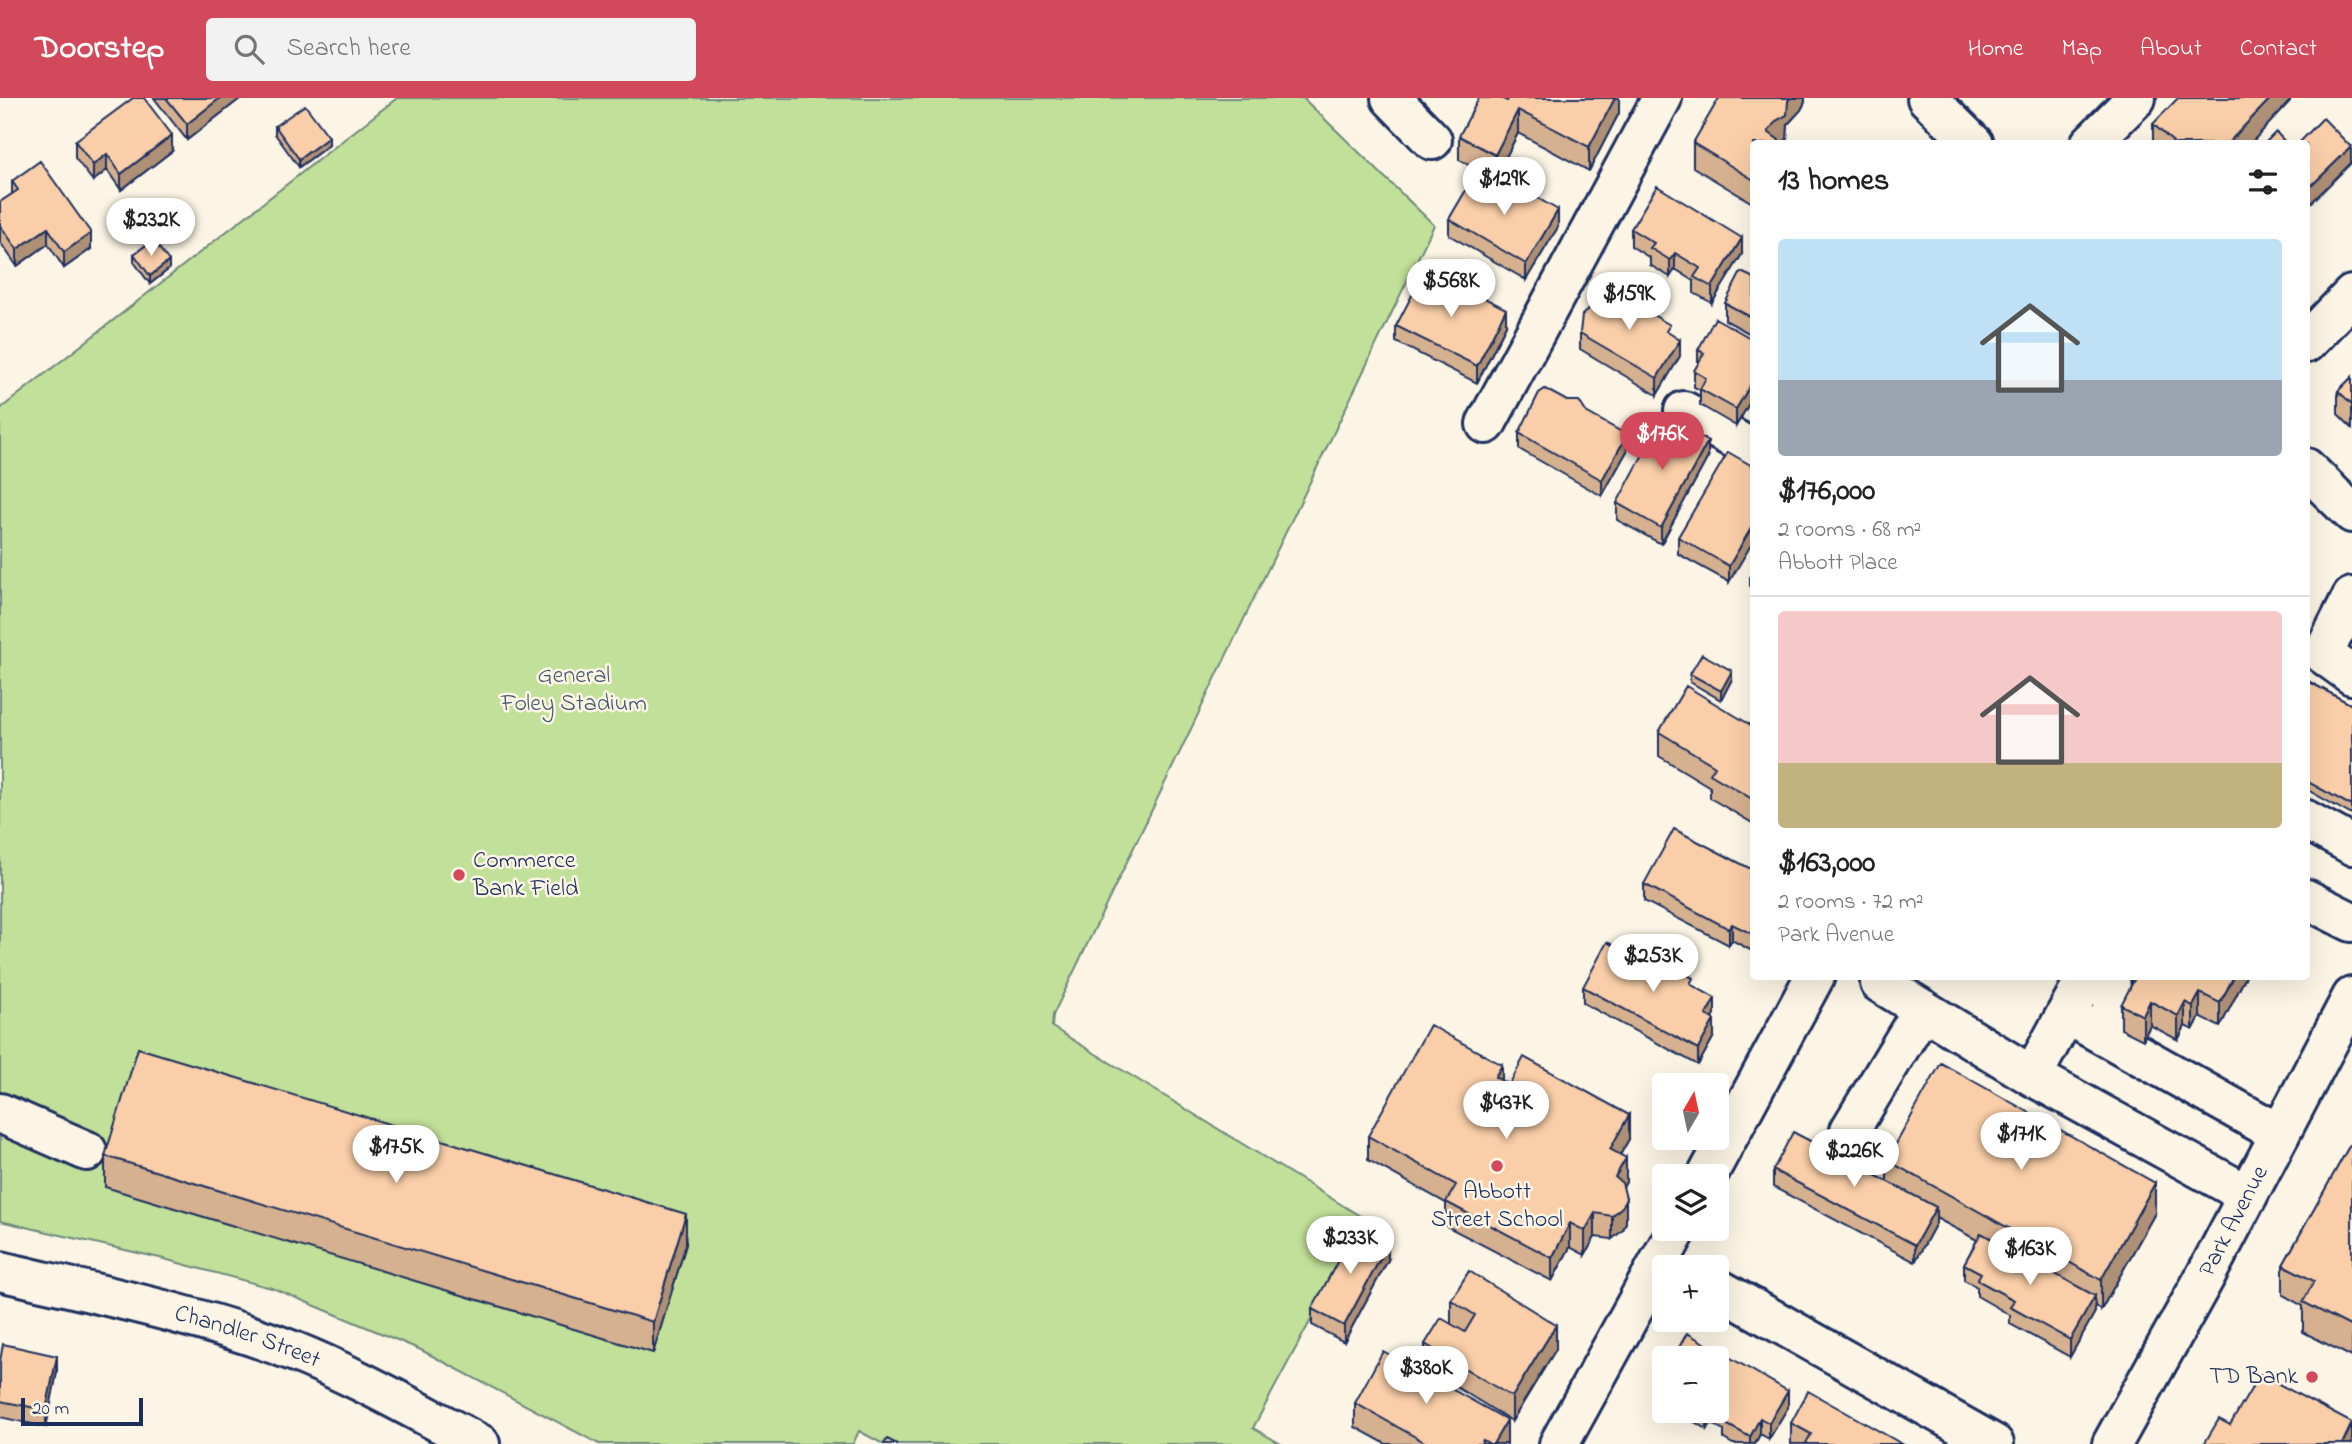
<!DOCTYPE html>
<html lang="en">
<head>
<meta charset="utf-8">
<style>
	body { margin:0; font-family:"Indie Flower",sans-serif; background:#f2f2f2; color:#222; height:100vh; display:flex; flex-direction:column; font-size:26px; white-space:nowrap }
	* { box-sizing:border-box; margin:0 }
	p { font-size:23px; color:#767676 }
	.icon { flex:none; width:38px; height:38px; fill:none; stroke:currentColor; stroke-width:2; stroke-linecap:round; stroke-linejoin:round }
	.map { position:relative; flex:1; overflow:hidden }
	.side { position:absolute; left:1750px; top:42px; width:560px; height:840px; display:flex; flex-direction:column; background:#fff; border-radius:7px; box-shadow:0 7px 28px #0002 }
	.side>* { flex:none }
	.needle { width:46px; rotate:9deg }
	.fabs { position:absolute; left:1652px; top:975px; display:grid; gap:14px }
	.fabs a { display:grid; place-items:center; width:77px; height:77px; border-radius:7px; background:#fff; box-shadow:0 7px 28px #0002; font-size:35px }
	.scale { position:absolute; left:21px; bottom:18px; width:122px; box-sizing:border-box; padding-left:7px; border:4px solid #1b2f5e; border-top:0; font-size:19px; line-height:24px; white-space:nowrap; color:#1b2f5e; -webkit-text-stroke:5px #fcf5e5; paint-order:stroke }
	.price { position:absolute; translate:-50% -60px; padding:0 16px; border-radius:24px; background:#fff; color:#222; font-size:23px; line-height:46px; filter:drop-shadow(0 2px 4px #0008) }
	.price::after { content:''; position:absolute; left:50%; top:42px; width:21px; height:16px; margin-left:-10px; background:inherit; clip-path:polygon(0 0,100% 0,50% 100%) }
	.price.selected { background:#d1495b; color:#fff }
	ul { padding:0; list-style:none }
	li { display:grid; align-content:center; gap:14px; height:371px; padding:0 28px }
	li+li { border-top:2px solid #e0e0e0 }
	li span { display:grid; place-items:center; height:217px; border-radius:7px; color:#555 }
	li>.icon { margin-inline-start:auto }
	span .icon { width:126px; height:126px; fill:#fffc; stroke-width:1 }
	li b { font-size:30px }
	h2 { display:flex; justify-content:space-between; align-items:center; height:84px; padding:0 28px; font-size:30px }
	header { display:flex; align-items:center; gap:42px; box-sizing:border-box; height:98px; padding:0 35px; background:#d1495b; color:#fff }
	header strong { font-size:33px }
	nav { display:flex; gap:38px; margin-inline-start:auto; font-size:24px }
	.search { width:490px; height:63px; background:#f2f2f2; display:flex; align-items:center; gap:18px; box-sizing:border-box; padding:0 24px; border-radius:7px; color:#767676; font-size:26px }
	.map>svg:first-child { display:block }
	.green { fill:#c1e099; stroke:#6e887c; stroke-width:2 }
	.lines { fill:none; stroke-linecap:round; stroke-linejoin:round }
	.minor-casing { stroke:#1b2f5e; stroke-width:44 }
	.major-casing { stroke:#1b2f5e; stroke-width:44 }
	.highway-casing { stroke:#1b2f5e; stroke-width:44 }
	.minor { stroke:#fcf5e5; stroke-width:38 }
	.major { stroke:#fcf5e5; stroke-width:38 }
	.highway { stroke:#fcf5e5; stroke-width:38 }
	.wall { fill:#d6b190; stroke:#1b2f5e; stroke-width:2 }
	.shaded-wall { fill:#ae9076; stroke:#1b2f5e; stroke-width:2 }
	.building { fill:#f9cea8; stroke:#1b2f5e; stroke-width:2 }
	.poi-dot { fill:#d1495b; stroke:#fcf5e5; stroke-width:2.5 }
	.labels { text-anchor:middle; dominant-baseline:central; stroke-width:5; stroke-linejoin:round; paint-order:stroke }
	.park-label { font-size:24px; fill:#445b6d; stroke:#fcf5e5 }
	.poi-label { font-size:24px; fill:#1b2f5e; stroke:#fcf5e5; text-anchor:start }
	.street-label { font-size:24px; fill:#1b2f5e; stroke:#fcf5e5 }
</style>
</head>
<body>
<header>
<strong>Doorstep</strong>
<div class="search"><svg class="icon" aria-label="search" viewBox="0 0 24 24"><circle cx="10" cy="10" r="6"/><path d="M15 15l6 6"/></svg>Search here</div>
<nav><a>Home</a><a>Map</a><a>About</a><a>Contact</a></nav>
</header>
<div class="map">
<svg width="2352" height="1346" viewBox="0 0 2352 1346">
	<rect width="100%" height="100%" fill="#fcf5e5"/>
	<filter id="ink" filterUnits="userSpaceOnUse"><feTurbulence type="fractalNoise" baseFrequency=".0143" numOctaves="2"/><feDisplacementMap in="SourceGraphic" scale="14" xChannelSelector="R" yChannelSelector="G"/><feConvolveMatrix kernelMatrix="1 2 1 2 8 2 1 2 1" color-interpolation-filters="sRGB"/></filter>
	<g filter="url(#ink)">
		<path class="green" d="M397,0H1303L1434,127L1053,917L1052,929L1365,1121L1253,1330L1281,1346H883L859,1333L853,1346H599L421,1252L275,1191L164,1161L0,1123V311Z"/>
		<g class="lines">
			<g class="minor-casing">
				<path id="minor" d="M1391,0L1432,42
					M2090,46L2136,0
					M2306,245L2352,197
					M1684,313L1754,352
					M1486,326L1662,0
					M2352,499L2323,556L2352,577
					M2306,722L2352,747
					M2306,801L2352,824
					M1883,878L1880,885L2032,978L2087,878
					M2110,878L2113,921L2123,927
					M2066,916L2280,1036
					M2032,978L2248,1097
					M0,1015L87,1053
					M1850,1032L1923,911
					M1707,1078L1815,878
					M1717,1190L1994,1346
					M1559,1346L1678,1130"/>
			</g>
			<g class="major-casing">
				<g id="major">
					<path d="M1927,0L1974,46"/>
					<path d="M2306,370L2352,415"/>
					<path id="s1" d="M0,1173C97,1196 201,1217 293,1253C358,1279 418,1314 480,1346"/>
				</g>
			</g>
			<g class="highway-casing">
				<g id="highway">
					<path id="s2" d="M2112,1346L2206,1177L2352,899"/>
				</g>
			</g>
			<use href="#minor" class="minor"/>
			<use href="#major" class="major"/>
			<use href="#highway" class="highway"/>
		</g>
		<path class="wall" d="M154,0H241L187,42Z
			M1619,0V15L1589,73L1518,35L1495,81L1459,62V38L1507,3Z
			M1805,0V4L1801,12L1788,26L1787,41L1779,46H1754V106L1693,69V45Z
			M2290,0V3L2250,46H2153V26Z
			M275,28L329,47L299,69L275,36Z
			M75,43L172,53L121,92L107,72L93,83L75,60Z
			M12,83L91,151L64,170L48,146L17,168L0,144V104L12,96Z
			M1515,99L1558,129L1526,182L1449,137V121Z
			M1631,131L1742,156L1712,205L1694,195V183L1675,171L1670,179L1650,167V160L1631,148Z
			M134,156L169,171L150,186L134,164Z
			M1754,180V238L1725,222V205Z
			M1506,227L1477,285L1396,244V228Z
			M1580,235L1670,236L1680,258L1657,297L1580,251Z
			M1754,242V297L1736,328L1700,307V292L1694,289V273L1698,267V252Z
			M2352,279V330L2338,316V293Z
			M1586,314L1627,353L1602,398L1519,351V335Z
			M1708,359L1661,446L1617,422V405Z
			M1754,369L1729,484L1678,456V439Z
			M1754,474V490L1750,488V479Z
			M1690,576L1732,581L1721,602L1690,584Z
			M2306,582L2352,607V717L2306,691Z
			M1754,629V726L1710,700V689L1659,658V634Z
			M1753,779H1754V854L1732,842L1729,847L1644,803V786Z
			M1644,864L1693,888L1715,916L1712,921L1714,938L1698,967L1583,905V889Z
			M2246,878L2220,929L2200,919L2193,932L2185,928L2178,942L2150,927L2143,942L2121,931V907Z
			M1502,983L1629,1041L1620,1057L1626,1084L1623,1089L1626,1124L1623,1132L1612,1141L1595,1139L1585,1157L1570,1149L1552,1183L1446,1128V1105L1368,1062V1038Z
			M2352,1043V1259L2303,1234V1208L2283,1197V1167Z
			M105,1058L686,1146L653,1255L105,1089Z
			M1887,1062L2155,1115L2101,1212L2095,1208V1214L2070,1259L2010,1226V1217L1977,1198V1189L1964,1182V1166L1977,1142L1936,1120V1125L1915,1164L1773,1089V1072L1887,1083Z
			M1388,1162L1344,1244L1312,1227V1211Z
			M1451,1202L1556,1251L1512,1323L1425,1270V1246L1451,1226Z
			M1717,1260L1788,1309L1769,1341L1760,1336L1755,1346H1733L1724,1341V1332L1711,1325L1707,1331L1683,1318V1312H1717Z
			M0,1263L57,1274L46,1329L0,1319Z
			M1664,1275V1299L1661,1297V1281Z
			M1355,1305L1507,1346H1386L1355,1329Z
			M1791,1325L1902,1346H1791Z"/>
		<path class="shaded-wall" d="M220,0H241L187,42V26Z
			M1615,0H1619V15L1589,73V49Z
			M1790,0H1805V4L1801,12L1788,26L1787,41L1779,46H1768V34Z
			M2271,0H2290V3L2250,46H2227Z
			M1518,12V35L1495,81V57Z
			M172,37V53L121,92V76Z
			M329,39V47L299,69V61Z
			M2351,49V65L2306,110V93Z
			M107,56V72L93,83V67Z
			M1558,112V129L1526,182V166Z
			M48,130V146L17,168V151Z
			M91,135V151L64,170V154Z
			M1742,140V156L1712,205V189Z
			M1675,155V171L1670,179V162Z
			M169,163V171L150,186V178Z
			M1506,211V227L1477,285V268Z
			M1680,242V258L1657,297V280Z
			M1754,281V297L1736,328V311Z
			M1627,337V353L1602,398V382Z
			M1708,343V359L1661,446V430Z
			M1754,425V442L1729,484V468Z
			M1732,573V581L1721,602V593Z
			M1732,826V842L1729,847V831Z
			M2234,878H2246L2220,929V905Z
			M2200,895V919L2193,932V908Z
			M1715,900V916L1706,934V917Z
			M2150,903V927L2143,942V918Z
			M2185,904V928L2178,942V918Z
			M1714,922V938L1698,967V951Z
			M1502,967V991L1495,979Z
			M1629,1017V1041L1610,1075V1051Z
			M1626,1060V1084L1615,1103V1079Z
			M2155,1085V1115L2101,1212V1182Z
			M1626,1100V1124L1623,1132L1612,1141V1118Z
			M1936,1109V1125L1915,1164V1147Z
			M1595,1115V1139L1585,1157V1133Z
			M686,1116V1146L653,1255V1224Z
			M1570,1125V1149L1552,1183V1160Z
			M1388,1146V1162L1344,1244V1228Z
			M2095,1198V1214L2070,1259V1242Z
			M1556,1227V1251L1512,1323V1299Z
			M57,1258V1274L46,1329V1312Z
			M1788,1293V1309L1769,1341V1325Z
			M1709,1312H1711V1325L1707,1331V1315Z
			M1760,1320V1336L1755,1346H1750V1339Z
			M1507,1322V1346H1493Z
			M2352,1327V1346H2342Z"/>
		<path class="building" d="M133,0H144L172,37L121,76L107,56L93,67L75,43Z
			M166,0H220L187,26Z
			M1479,0H1501L1507,3L1509,0H1615L1589,49L1518,12L1495,57L1459,38Z
			M1719,0H1790L1788,3L1787,17L1776,23L1768,34L1779,42L1777,46H1754V82L1693,45Z
			M2178,0H2271L2227,46H2172L2173,44L2153,26Z
			M305,7L329,39L299,61L275,28Z
			M2323,20L2351,49L2306,93V46H2298Z
			M2276,34L2287,46H2264Z
			M40,63L91,135L64,154L48,130L17,151L0,127V104L18,92L12,83Z
			M1476,75L1515,99L1520,90L1558,112L1526,166L1449,121Z
			M1657,88L1742,140L1712,189L1694,179L1700,170L1675,155L1670,162L1650,150L1654,145L1631,131Z
			M153,142L169,163L150,178L134,156Z
			M1741,174L1754,180V221L1725,205Z
			M1423,176L1466,198L1469,192L1506,211L1477,268L1396,228Z
			M1604,188L1670,227L1666,233L1680,242L1657,280L1580,235L1582,217L1592,208Z
			M1715,220L1754,242V281L1736,311L1700,291L1706,280L1694,273L1704,255L1698,252Z
			M2352,279V306L2338,293Z
			M1545,291L1567,303H1579L1586,314L1627,337L1602,382L1519,335L1539,295Z
			M1663,319L1708,343L1661,430L1617,405Z
			M1728,354L1754,369V425L1729,468L1678,439Z
			M1702,556L1732,573L1721,593L1690,576Z
			M2306,582L2352,607V708L2306,683Z
			M1686,588L1754,629V702L1710,676L1715,668L1659,634Z
			M1674,731L1753,772L1750,777L1754,779V837L1732,826L1729,831L1644,786Z
			M1607,844L1644,864L1648,856L1693,880L1690,886L1715,900L1706,917L1714,922L1698,951L1583,889Z
			M2136,878H2234L2220,905L2200,895L2193,908L2185,904L2178,918L2150,903L2143,918L2121,907Z
			M1430,927L1502,967L1495,979L1509,987L1524,959L1629,1017L1610,1051L1626,1060L1615,1079L1622,1085L1626,1100L1623,1108L1612,1118L1595,1115L1585,1133L1570,1125L1552,1160L1446,1104L1456,1087L1368,1038Z
			M138,950L686,1116L653,1224L105,1058Z
			M1941,965L2155,1085L2101,1182L1887,1062Z
			M1793,1034L1936,1109L1915,1147L1773,1072Z
			M2352,1043V1229L2303,1204L2314,1183L2283,1167Z
			M1356,1129L1388,1146L1344,1228L1312,1211Z
			M1981,1135L2095,1198L2070,1242L2010,1209L2014,1202L1977,1182L1981,1175L1964,1166Z
			M1469,1173L1556,1227L1512,1299L1425,1246L1441,1220L1465,1234L1475,1217L1451,1202Z
			M1687,1235L1788,1293L1769,1325L1760,1320L1750,1339L1724,1325L1728,1318L1717,1312V1260H1673Z
			M3,1246L57,1258L46,1312L0,1303V1263Z
			M1383,1253L1507,1322L1493,1346H1490L1483,1342L1481,1346H1428L1355,1305Z
			M2260,1276L2352,1325L2342,1346H2204L2219,1321L2230,1327Z
			M1808,1293L1902,1346H1808L1806,1345L1811,1336L1791,1325Z
			M887,1341L897,1346H884Z"/>
	</g>
	<g class="poi-dot">
		<circle cx="459" cy="777" r="7"/>
		<circle cx="1497" cy="1068" r="7"/>
		<circle cx="2312" cy="1279" r="7"/>
	</g>
	<g class="labels">
		<g class="park-label">
			<text x="574" y="578">General<tspan x="574" dy="28">Foley Stadium</tspan></text>
		</g>
		<g class="poi-label">
			<text x="473" y="763">Commerce<tspan x="473" dy="28">Bank Field</tspan></text>
			<text x="1497" y="1094" text-anchor="middle">Abbott<tspan x="1497" dy="28">Street School</tspan></text>
			<text x="2298" y="1279" text-anchor="end">TD Bank</text>
		</g>
		<g class="street-label">
			<text stroke="none"><textPath href="#s2" startOffset="254">Park Avenue</textPath></text>
			<text stroke="none"><textPath href="#s1" startOffset="256">Chandler Street</textPath></text>
		</g>
	</g>
</svg>
<div class="fabs">
<a><svg class="needle" viewBox="-14 -14 28 28"><path d="M0-13l5 13h-10z" fill="#e53935"/><path d="M0 13l5-13h-10z" fill="#767676"/></svg></a>
<a><svg class="icon" aria-label="layers" viewBox="0 0 24 24"><path d="M12 4l9 5-9 5-9-5zM3 14l9 5 9-5"/></svg></a>
<a>+</a>
<a>−</a>
</div>
<div class="scale">20 m</div>
<b class="price" style="left:1504px;top:119px">$129K</b>
<b class="price" style="left:151px;top:160px">$232K</b>
<b class="price" style="left:1451px;top:221px">$568K</b>
<b class="price" style="left:1629px;top:234px">$159K</b>
<b class="price selected" style="left:1662px;top:374px">$176K</b>
<b class="price" style="left:1653px;top:896px">$253K</b>
<b class="price" style="left:1506px;top:1043px">$437K</b>
<b class="price" style="left:2021px;top:1074px">$171K</b>
<b class="price" style="left:396px;top:1087px">$175K</b>
<b class="price" style="left:1854px;top:1091px">$226K</b>
<b class="price" style="left:1350px;top:1178px">$233K</b>
<b class="price" style="left:2030px;top:1189px">$163K</b>
<b class="price" style="left:1426px;top:1308px">$380K</b>
<section class="side">
<h2>13 homes<svg class="icon" aria-label="filters" viewBox="0 0 24 24"><path d="M4 7h16M4 17h16"/><circle cx="9" cy="7" r="2"/><circle cx="15" cy="17" r="2"/></svg></h2>
<ul>
<li><span style="background:linear-gradient(#bfe0f5 65%,#9aa5b1 0)"><svg class="icon" aria-label="home" viewBox="0 0 24 24"><path d="M3 11l9-7 9 7M6 9v11h12V9"/></svg></span><div><b>$176,000</b><p>2 rooms · 68 m²</p><p>Abbott Place</p></div></li>
<li><span style="background:linear-gradient(#f6c9c9 70%,#c2b280 0)"><svg class="icon" aria-label="home" viewBox="0 0 24 24"><path d="M3 11l9-7 9 7M6 9v11h12V9"/></svg></span><div><b>$163,000</b><p>2 rooms · 72 m²</p><p>Park Avenue</p></div></li>
</ul>
</section>
</div>
</body>
</html>
